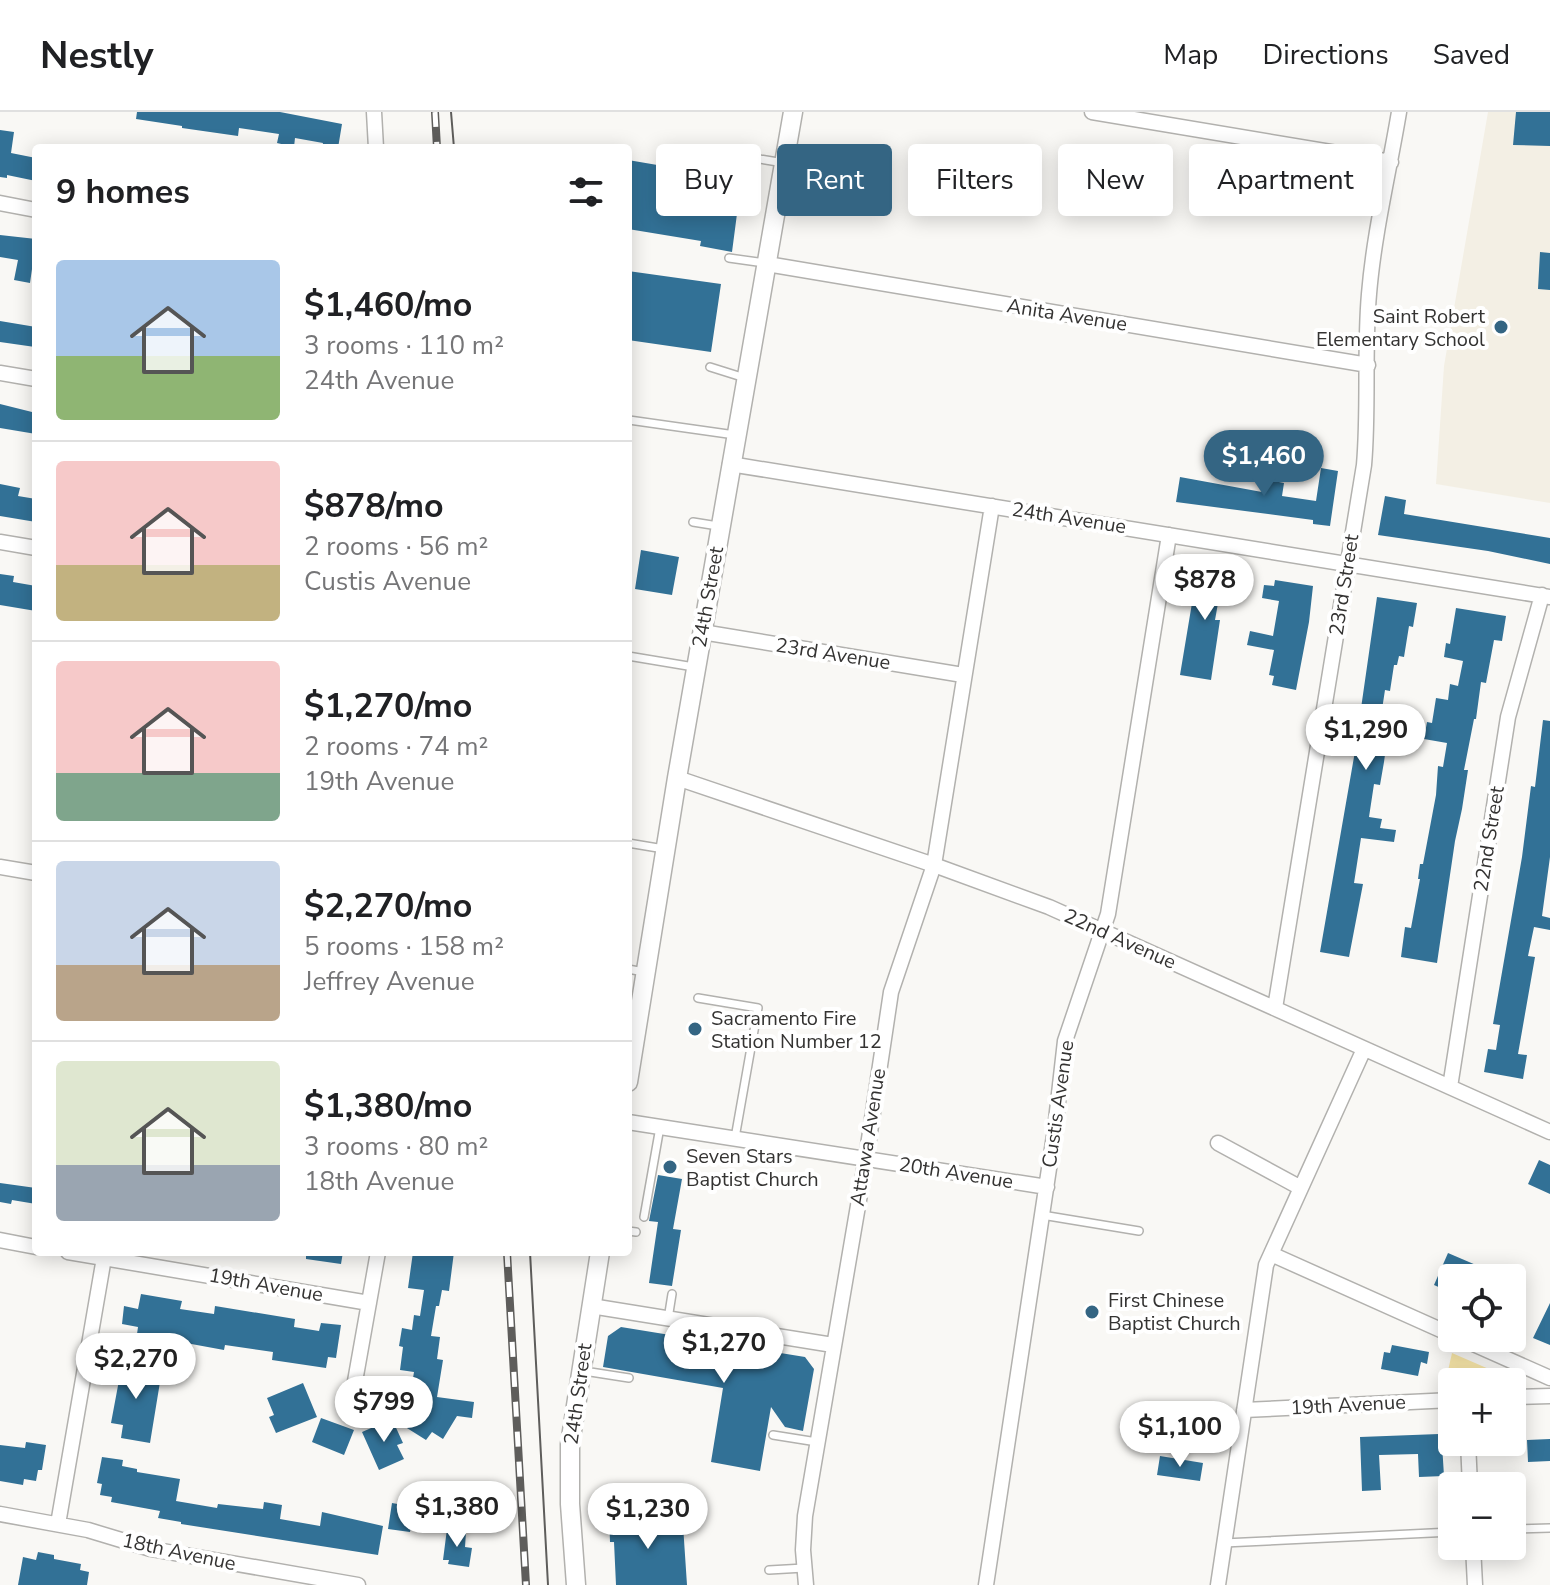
<!DOCTYPE html>
<html lang="en">
<head>
<meta charset="utf-8">
<style>
	body { margin:0; font-family:"Nunito Sans",sans-serif; background:#f6f6f6; color:#202124; height:100vh; display:flex; flex-direction:column; font-size:30px; white-space:nowrap }
	* { box-sizing:border-box; margin:0 }
	p { font-size:26px; color:#757577 }
	.icon { flex:none; width:44px; height:44px; fill:none; stroke:currentColor; stroke-width:2; stroke-linecap:round; stroke-linejoin:round }
	.map { position:relative; flex:1; overflow:hidden }
	.panel { position:absolute; left:32px; top:32px; width:600px; height:1112px; display:flex; flex-direction:column; background:#fff; border-radius:8px; box-shadow:0 4px 20px #0003 }
	.panel>* { flex:none }
	.guide { position:absolute; left:656px; top:32px; width:760px; height:72px; display:flex; gap:16px }
	.tools { position:absolute; left:1438px; top:1152px; display:grid; gap:16px }
	.tools a { display:grid; place-items:center; width:88px; height:88px; border-radius:8px; background:#fff; box-shadow:0 4px 20px #0003; font-size:40px }
	.price { position:absolute; translate:-50% -68px; padding:0 18px; border-radius:28px; background:#fff; color:#222; font-size:26px; line-height:52px; filter:drop-shadow(0 2px 4px #0008) }
	.price::after { content:''; position:absolute; left:50%; top:48px; width:24px; height:18px; margin-left:-12px; background:inherit; clip-path:polygon(0 0,100% 0,50% 100%) }
	.price.current { background:#346583; color:#fff }
	ul { padding:0; list-style:none }
	li { display:flex; align-items:center; gap:24px; height:200px; padding:0 24px }
	li+li { border-top:2px solid #e0e0e0 }
	li span { display:grid; place-items:center; flex:none; width:224px; height:160px; border-radius:8px; color:#555 }
	li>.icon { margin-inline-start:auto }
	span .icon { width:96px; height:96px; fill:#fffc; stroke-width:1 }
	li b { font-size:34px }
	h2 { display:flex; justify-content:space-between; align-items:center; height:96px; padding:0 24px; font-size:34px }
	.chip { padding:0 28px; border-radius:8px; background:#fff; box-shadow:0 4px 20px #0003; font-size:28px; line-height:72px }
	.chip.current { background:#346583; color:#fff }
	header { display:flex; align-items:center; gap:48px; box-sizing:border-box; height:112px; padding:0 40px; background:#fff; border-bottom:2px solid #e0e0e0 }
	header strong { font-size:38px }
	nav { display:flex; gap:44px; margin-inline-start:auto; font-size:28px }
	.map>svg:first-child { display:block }
	.built { fill:#f3efe4 }
	.green { fill:#f8e6a8 }
	.building { fill:#327196 }
	.lines { fill:none; stroke-linecap:round; stroke-linejoin:round }
	.service-casing { stroke:#b2b1ae; stroke-width:10 }
	.minor-casing { stroke:#b2b1ae; stroke-width:17 }
	.tertiary-casing { stroke:#b2b1ae; stroke-width:21 }
	.service { stroke:#fff; stroke-width:7 }
	.minor { stroke:#fff; stroke-width:14 }
	.tertiary { stroke:#fff; stroke-width:18 }
	.tram { stroke:#5e5d5b; stroke-width:2 }
	.rail-casing { stroke:#5e5d5b; stroke-width:8 }
	.rail { stroke:#fff; stroke-width:5; stroke-dasharray:15; stroke-linecap:butt }
	.poi-dot { fill:#346583; stroke:#fff; stroke-width:3 }
	.labels { text-anchor:middle; dominant-baseline:central; stroke-width:8; stroke-linejoin:round; paint-order:stroke }
	.street-label { font-size:20px; fill:#343332; stroke:#fff }
	.poi-label { font-size:20px; fill:#343332; stroke:#fff; text-anchor:start }
</style>
</head>
<body>
<header>
<strong>Nestly</strong>
<nav><a>Map</a><a>Directions</a><a>Saved</a></nav>
</header>
<div class="map">
<svg width="1550" height="1473" viewBox="0 0 1550 1473">
	<rect width="100%" height="100%" fill="#f9f8f5"/>
	<path class="built" d="M1488,0H1550V391L1436,372L1444,254Z"/>
	<path class="green" d="M1452,1241L1512,1267V1273V1270H1452V1278H1447L1445,1272Z"/>
	<path class="building" d="M137,0H280L342,12L338,36H322L323,31L295,26L294,35L277,31L279,22L239,16L238,24L182,16V14L136,7Z
		M1516,0H1550V34L1513,33Z
		M0,18L14,20L11,41L36,46V69L7,63V66L0,65Z
		M628,48L710,62L712,50L743,56L732,140L700,134L701,129L628,117Z
		M0,123L36,127V151L33,150L30,171L14,168L18,148L0,145Z
		M1540,140L1550,141V178L1538,177Z
		M628,159L721,172L711,240L628,228Z
		M0,209L36,215L35,235L0,230Z
		M0,292L36,301V322L0,316Z
		M1321,356L1338,359L1330,414L1313,412V408L1176,390L1180,365L1262,380L1264,367L1284,371L1282,384L1316,389Z
		M0,372L20,376L18,384L36,387V410L0,404Z
		M1385,384L1406,388L1404,402L1550,426V452L1488,439L1378,423Z
		M641,438L679,445L672,483L635,477Z
		M1198,455L1236,461L1233,482L1220,480L1215,508H1220L1211,568L1180,563Z
		M0,462L14,464L13,470L36,474V499L0,493Z
		M1275,468L1313,474L1309,510L1296,578L1272,573L1274,564L1269,563L1274,538L1247,533L1250,519L1273,524L1279,489L1262,486L1264,473L1274,474Z
		M1377,485L1417,491L1413,515L1409,514L1404,545L1399,544L1397,553H1394L1390,579L1385,578L1381,604L1390,606L1384,650L1380,673L1374,672L1369,705L1382,707L1380,716L1396,718L1394,730L1361,726L1354,771L1363,772L1349,845L1320,840L1354,645Z
		M1456,496L1506,504L1502,529L1494,528L1486,571L1481,570L1476,607H1474L1464,658H1468L1462,697L1455,729L1437,851L1401,845L1405,815L1411,816L1420,767H1418L1420,752H1423L1436,683L1438,654L1443,655L1447,631L1424,627L1427,610L1432,611L1436,586L1448,588L1450,572L1458,574L1463,549L1444,545L1446,531L1450,532Z
		M1543,608L1550,609V745L1542,804L1550,806V818L1534,815L1528,844L1535,845L1518,942L1527,943L1523,967L1484,960L1488,937L1496,938L1500,913L1493,912L1522,745L1531,674L1535,675Z
		M1539,1048L1550,1053V1082L1528,1072Z
		M658,1063L682,1067L673,1117L681,1118L672,1174L649,1171L658,1110L649,1109Z
		M0,1071L36,1076V1092L12,1088L11,1092L0,1090Z
		M306,1140H343L341,1152L306,1147Z
		M413,1140H454L449,1179L442,1178L439,1194H436L431,1224L440,1225L437,1247L443,1248L437,1285L474,1290L472,1306L457,1304L443,1327L432,1320L426,1328L391,1306L401,1291L408,1296L414,1260L400,1258L403,1235L399,1234L402,1216L412,1218L414,1203L420,1204L424,1178L408,1176Z
		M1448,1141L1476,1153L1470,1166H1452V1181L1434,1173Z
		M141,1182L182,1189L180,1197L214,1202L215,1194L295,1207L294,1215L319,1219L321,1211L341,1213L336,1246L328,1245L326,1256L272,1248L273,1240L225,1233L224,1238L137,1222L138,1215L122,1212L124,1194L138,1197Z
		M1550,1191V1233L1533,1226Z
		M621,1215L805,1245L814,1257L803,1319L785,1315L771,1295L760,1359L711,1350L723,1276L603,1255L608,1224Z
		M1392,1233L1429,1240L1427,1252L1421,1250L1418,1264L1381,1257L1384,1240L1390,1241Z
		M123,1247L152,1251L150,1268L160,1270L150,1331L121,1326L123,1313L111,1311Z
		M303,1271L317,1305L276,1321L269,1305L274,1303L267,1286Z
		M321,1306L354,1318L344,1343L312,1330Z
		M392,1307L403,1331L397,1333L404,1347L379,1358L362,1320Z
		M1439,1322V1332H1442L1444,1364L1419,1365L1418,1342L1379,1343L1381,1378L1362,1379L1360,1325Z
		M1550,1327V1349L1528,1350L1527,1328Z
		M26,1330L46,1333L42,1358H38L36,1369L24,1367L23,1373L0,1369V1333L25,1336Z
		M1160,1344L1203,1351L1200,1369L1157,1363Z
		M102,1345L123,1348L122,1354L137,1357V1360L180,1367L176,1389L217,1396L218,1392L263,1397L264,1390L282,1393L280,1407L320,1414L322,1400L383,1414L378,1443L181,1412V1410L158,1406L160,1399L111,1390L112,1385L100,1383L102,1372L97,1371Z
		M392,1391L414,1395L410,1420L388,1417Z
		M609,1400L683,1413L687,1473H616L614,1430H610Z
		M447,1417L466,1420L465,1435L472,1436L469,1455L448,1452L449,1448H443Z
		M38,1440L54,1443V1447L81,1452L80,1458L89,1460L87,1473H18L23,1445L36,1448Z"/>
	<g class="lines">
		<g class="service-casing">
			<path id="service" d="M723,41L784,51
				M729,146L765,151
				M710,255L745,266
				M629,308L735,323
				M693,410L718,414
				M628,544L694,555
				M628,731L664,737
				M628,857L644,860
				M698,886L758,896L735,1026
				M1042,1103L1139,1119
				M644,1105L660,1015
				M628,1119L636,1120
				M668,1207L672,1182
				M584,1259L629,1266
				M773,1323L817,1330
				M1512,1417L1550,1416
				M1224,1431L1452,1420
				M769,1458L804,1456"/>
		</g>
		<g class="minor-casing">
			<path id="minor" d="M374,0L376,36
				M1092,0L1391,50
				M0,91L36,98
				M767,152L1368,253
				M0,261L36,267
				M730,352L1550,485
				M0,430L36,436
				M702,520L963,563
				M677,666L934,753L1049,795L1550,1020
				M0,755L36,761
				M1275,896L1364,353C1369,296 1364,239 1369,182C1374,121 1389,60 1399,0
				M1450,975L1508,605L1542,483
				M628,1010L1047,1075
				M1218,1031L1301,1076
				M0,1128L36,1135
				M68,1140L369,1191
				M1271,1142L1452,1223
				M591,1194L833,1233
				M1460,1226L1550,1266
				M354,1275L378,1140
				M1512,1285L1550,1284
				M1244,1298L1452,1288
				M1468,1330L1470,1374
				M0,1402L88,1418L151,1437L358,1473
				M58,1412L105,1140
				M1473,1434L1475,1473
				M806,1473L803,1438L805,1404L866,1047L891,880L934,753L992,394
				M986,1473L1055,1017L1065,929L1108,802L1169,423
				M1218,1473L1266,1153L1364,937"/>
		</g>
		<g class="tertiary-casing">
			<path id="tertiary" d="M628,970L677,666L793,0
				M576,1473L570,1392V1332L600,1140"/>
		</g>
		<use href="#service" class="service"/>
		<use href="#minor" class="minor"/>
		<use href="#tertiary" class="tertiary"/>
		<path class="tram" d="M451,0L454,36
			M530,1140L548,1473"/>
		<g class="rail-casing">
			<path id="rail" d="M435,0L437,36
				M507,1140L526,1473"/>
		</g>
		<use href="#rail" class="rail"/>
	</g>
	<g class="poi-dot">
		<circle cx="1501" cy="215" r="8"/>
		<circle cx="695" cy="917" r="8"/>
		<circle cx="670" cy="1055" r="8"/>
		<circle cx="1092" cy="1200" r="8"/>
	</g>
	<g class="labels">
		<g class="street-label">
			<text transform="translate(1067 203) rotate(9)">Anita Avenue</text>
			<text transform="translate(1069 406) rotate(9)">24th Avenue</text>
			<text transform="translate(1344 473) rotate(-81)">23rd Street</text>
			<text transform="translate(708 485) rotate(-80)">24th Street</text>
			<text transform="translate(833 542) rotate(9)">23rd Avenue</text>
			<text transform="translate(1489 727) rotate(-81)">22nd Street</text>
			<text transform="translate(1120 827) rotate(24)">22nd Avenue</text>
			<text transform="translate(1058 992) rotate(-82)">Custis Avenue</text>
			<text transform="translate(868 1025) rotate(-81)">Attawa Avenue</text>
			<text transform="translate(956 1061) rotate(9)">20th Avenue</text>
			<text transform="translate(266 1173) rotate(10)">19th Avenue</text>
			<text transform="translate(578 1282) rotate(-82)">24th Street</text>
			<text transform="translate(1348 1293) rotate(-3)">19th Avenue</text>
			<text transform="translate(179 1440) rotate(12)">18th Avenue</text>
		</g>
		<g class="poi-label">
			<text x="1485" y="204" text-anchor="end">Saint Robert<tspan x="1485" dy="23">Elementary School</tspan></text>
			<text x="711" y="906">Sacramento Fire<tspan x="711" dy="23">Station Number 12</tspan></text>
			<text x="686" y="1044">Seven Stars<tspan x="686" dy="23">Baptist Church</tspan></text>
			<text x="1108" y="1188">First Chinese<tspan x="1108" dy="23">Baptist Church</tspan></text>
		</g>
	</g>
</svg>
<div class="tools">
<a><svg class="icon" aria-label="locate" viewBox="0 0 24 24"><circle cx="12" cy="12" r="6"/><path d="M12 2v4M12 18v4M2 12h4M18 12h4"/></svg></a>
<a>+</a>
<a>−</a>
</div>
<b class="price current" style="left:1264px;top:386px">$1,460</b>
<b class="price" style="left:1205px;top:510px">$878</b>
<b class="price" style="left:1366px;top:660px">$1,290</b>
<b class="price" style="left:724px;top:1273px">$1,270</b>
<b class="price" style="left:136px;top:1289px">$2,270</b>
<b class="price" style="left:384px;top:1332px">$799</b>
<b class="price" style="left:1180px;top:1357px">$1,100</b>
<b class="price" style="left:457px;top:1437px">$1,380</b>
<b class="price" style="left:648px;top:1439px">$1,230</b>
<div class="guide">
<a class="chip">Buy</a>
<a class="chip current">Rent</a>
<a class="chip">Filters</a>
<a class="chip">New</a>
<a class="chip">Apartment</a>
</div>
<section class="panel">
<h2>9 homes<svg class="icon" aria-label="filters" viewBox="0 0 24 24"><path d="M4 7h16M4 17h16"/><circle cx="9" cy="7" r="2"/><circle cx="15" cy="17" r="2"/></svg></h2>
<ul>
<li><span style="background:linear-gradient(#a9c7e8 60%,#8fb573 0)"><svg class="icon" aria-label="home" viewBox="0 0 24 24"><path d="M3 11l9-7 9 7M6 9v11h12V9"/></svg></span><div><b>$1,460/mo</b><p>3 rooms · 110 m²</p><p>24th Avenue</p></div></li>
<li><span style="background:linear-gradient(#f6c9c9 65%,#c2b280 0)"><svg class="icon" aria-label="home" viewBox="0 0 24 24"><path d="M3 11l9-7 9 7M6 9v11h12V9"/></svg></span><div><b>$878/mo</b><p>2 rooms · 56 m²</p><p>Custis Avenue</p></div></li>
<li><span style="background:linear-gradient(#f6c9c9 70%,#7fa58c 0)"><svg class="icon" aria-label="home" viewBox="0 0 24 24"><path d="M3 11l9-7 9 7M6 9v11h12V9"/></svg></span><div><b>$1,270/mo</b><p>2 rooms · 74 m²</p><p>19th Avenue</p></div></li>
<li><span style="background:linear-gradient(#c9d6e8 65%,#b9a48a 0)"><svg class="icon" aria-label="home" viewBox="0 0 24 24"><path d="M3 11l9-7 9 7M6 9v11h12V9"/></svg></span><div><b>$2,270/mo</b><p>5 rooms · 158 m²</p><p>Jeffrey Avenue</p></div></li>
<li><span style="background:linear-gradient(#dfe7d0 65%,#9aa5b1 0)"><svg class="icon" aria-label="home" viewBox="0 0 24 24"><path d="M3 11l9-7 9 7M6 9v11h12V9"/></svg></span><div><b>$1,380/mo</b><p>3 rooms · 80 m²</p><p>18th Avenue</p></div></li>
</ul>
</section>
</div>
</body>
</html>
